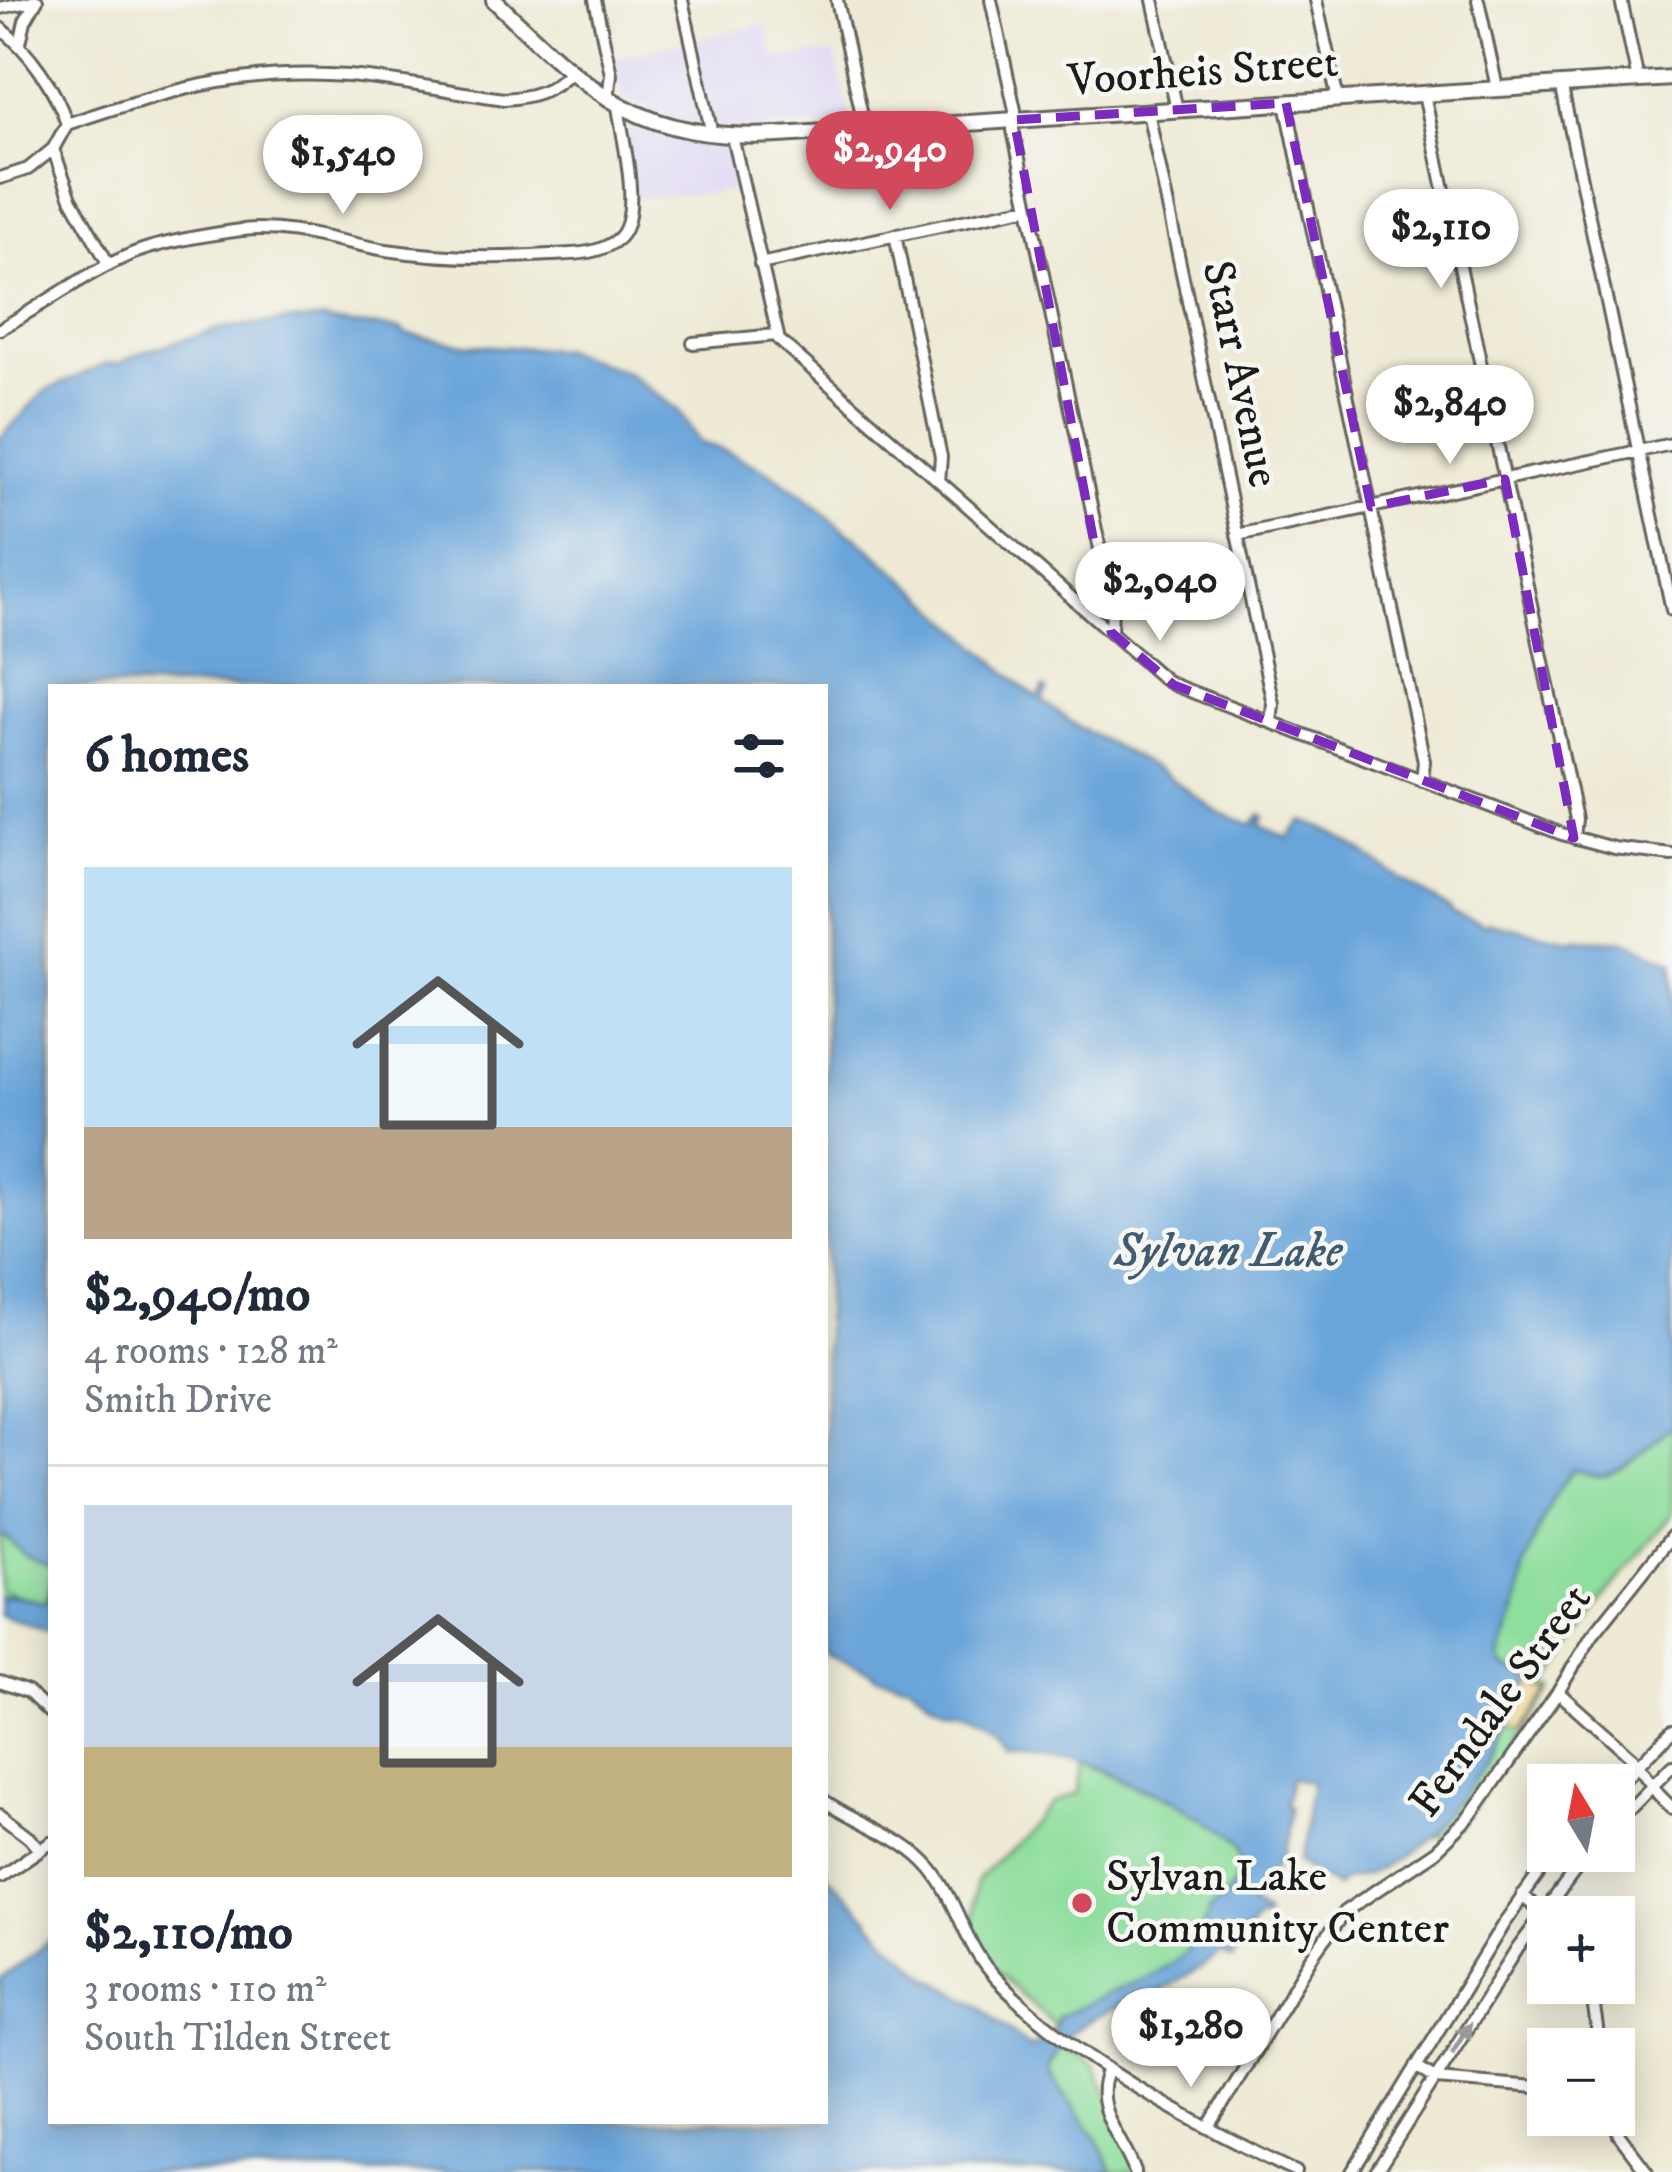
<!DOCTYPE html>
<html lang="en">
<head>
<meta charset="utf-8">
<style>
	body { margin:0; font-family:"IM FELL DW Pica",serif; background:#f2f2f3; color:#1f2937; height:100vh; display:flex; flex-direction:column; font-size:45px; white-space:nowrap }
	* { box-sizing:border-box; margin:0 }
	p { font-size:39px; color:#747a83 }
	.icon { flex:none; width:66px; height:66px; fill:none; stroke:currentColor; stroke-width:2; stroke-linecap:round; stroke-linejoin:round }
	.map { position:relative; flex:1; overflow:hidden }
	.panel { position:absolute; left:48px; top:684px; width:780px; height:1440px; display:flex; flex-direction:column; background:#fff; border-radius:0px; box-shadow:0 6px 30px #0003 }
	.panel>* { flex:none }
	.needle { width:78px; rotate:350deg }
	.buttons { position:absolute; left:1527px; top:1764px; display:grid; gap:24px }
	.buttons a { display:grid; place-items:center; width:108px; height:108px; border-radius:0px; background:#fff; box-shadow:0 6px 30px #0003; font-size:60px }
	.price { position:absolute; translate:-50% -102px; padding:0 27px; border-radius:42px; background:#fff; color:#222; font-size:39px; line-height:78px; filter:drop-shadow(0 3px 6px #0008) }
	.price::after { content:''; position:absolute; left:50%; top:72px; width:36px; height:27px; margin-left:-18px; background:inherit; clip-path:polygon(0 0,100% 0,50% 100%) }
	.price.active { background:#d1495b; color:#fff }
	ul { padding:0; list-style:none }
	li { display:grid; align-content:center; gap:24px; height:636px; padding:0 36px }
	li+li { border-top:3px solid #e0e1e3 }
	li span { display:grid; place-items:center; height:372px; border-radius:0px; color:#555 }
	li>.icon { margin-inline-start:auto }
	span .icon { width:216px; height:216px; fill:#fffc; stroke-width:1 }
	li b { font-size:51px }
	h2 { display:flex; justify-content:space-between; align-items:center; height:144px; padding:0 36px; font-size:51px }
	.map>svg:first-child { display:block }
	.built { fill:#ded5f5 }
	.green { fill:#8ede9d; stroke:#557d5c; stroke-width:3 }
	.sand { fill:#eeda9e; stroke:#857b5d; stroke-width:3 }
	.water { fill:#6aa5da; stroke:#43607b; stroke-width:3 }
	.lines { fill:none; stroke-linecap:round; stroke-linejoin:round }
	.minor-casing { stroke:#66645d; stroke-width:16 }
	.tertiary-casing { stroke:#66645d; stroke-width:20 }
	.minor { stroke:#fff; stroke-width:10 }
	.tertiary { stroke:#fff; stroke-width:14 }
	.oneway { fill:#999 }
	.marked { fill:none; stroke:#7b2cbf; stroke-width:9; stroke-dasharray:24 15; stroke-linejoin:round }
	.poi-dot { fill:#d1495b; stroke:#f6f6f2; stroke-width:4.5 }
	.labels { text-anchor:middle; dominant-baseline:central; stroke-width:9; stroke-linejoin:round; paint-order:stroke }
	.street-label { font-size:45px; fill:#1c1c1c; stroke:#f6f6f2 }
	.poi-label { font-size:45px; fill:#1c1c1c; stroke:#f6f6f2; text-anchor:start }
	.water-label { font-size:48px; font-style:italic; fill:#3f5a71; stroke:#f6f6f2 }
</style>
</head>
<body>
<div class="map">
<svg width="1672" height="2172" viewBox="0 0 1672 2172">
	<rect width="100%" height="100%" fill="#f6f6f2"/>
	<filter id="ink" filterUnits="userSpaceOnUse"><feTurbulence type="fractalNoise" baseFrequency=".00833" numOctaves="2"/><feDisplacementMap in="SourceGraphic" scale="24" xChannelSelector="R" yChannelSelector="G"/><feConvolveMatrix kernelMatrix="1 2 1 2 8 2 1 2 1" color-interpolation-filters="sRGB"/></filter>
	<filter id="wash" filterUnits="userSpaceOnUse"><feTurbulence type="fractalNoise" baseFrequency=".004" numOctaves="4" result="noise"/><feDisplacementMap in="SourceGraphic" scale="48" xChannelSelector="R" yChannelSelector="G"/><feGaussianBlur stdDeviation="2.7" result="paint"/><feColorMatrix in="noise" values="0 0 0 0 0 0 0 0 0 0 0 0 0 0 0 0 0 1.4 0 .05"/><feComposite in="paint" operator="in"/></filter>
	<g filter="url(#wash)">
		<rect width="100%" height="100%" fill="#eeead5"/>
		<path class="built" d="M765,24L773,58L835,54L852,125L755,130L694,126L669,119L622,95L615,58Z
			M637,121L669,133L719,142L728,154L736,191L637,198L626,138Z"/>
		<path class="green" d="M1672,1425V1515L1609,1592L1547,1684L1553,1689L1465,1815L1449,1831L1422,1837C1464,1790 1512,1738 1531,1677L1504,1667L1499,1657L1519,1603L1524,1567L1535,1538L1553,1498L1572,1470C1582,1470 1589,1476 1600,1476C1621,1476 1656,1439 1672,1425Z
			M0,1536L6,1537L24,1555L51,1566L50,1589L45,1603L14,1594L0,1596Z
			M1080,1762L1132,1784L1201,1821L1235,1854L1240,1869C1232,1888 1222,1900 1209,1916C1200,1928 1194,1943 1183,1955C1163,1977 1128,1984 1101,1997C1086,2003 1074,2012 1058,2016L1057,2027L1008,1983L985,1958L974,1933L973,1899L976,1881L1049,1801L1074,1794Z
			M1060,2042L1095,2066L1145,2172H1113L1096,2136L1048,2073C1047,2060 1060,2052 1060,2042Z"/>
		<path class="sand" d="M1530,1680L1549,1691L1520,1732L1507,1727L1525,1696Z"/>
		<path class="water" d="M324,320C348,327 376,325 402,330L404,334L468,345L563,350L627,372L678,410L700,443L725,451L765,469L802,494L850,535L853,534L926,597L1026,690L1038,698L1044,688L1048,691L1042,701L1078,727L1160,771L1218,812L1253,825L1261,814L1265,817L1260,825L1287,838L1302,821C1343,831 1374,863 1409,885C1424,894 1436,900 1450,909V912L1486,925L1488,922L1573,941L1575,939L1625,941L1672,963V1425C1656,1439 1621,1476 1600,1476C1590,1476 1582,1470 1572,1470L1553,1498L1535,1538L1524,1567L1519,1603L1500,1657L1504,1667L1531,1677C1508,1745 1432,1842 1367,1875C1358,1879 1350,1878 1340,1881L1337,1887L1298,1863L1310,1782L1289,1779L1284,1805L1289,1808L1281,1855L1250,1905L1266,1915L1262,1920L1257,1919L1239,1943L1231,1960L1220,1953L1199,1969L1161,1990L1164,1999L1149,2006L1145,1997C1115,2006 1083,2021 1060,2042C1061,2052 1047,2059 1048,2073L1096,2136L1113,2172H0V1980L51,1940V2121H825V1874L868,1918L870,1923L928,1976L974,2002L1030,2048C1049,2036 1053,2037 1058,2016C1074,2012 1087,2003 1102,1996C1146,1976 1196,1963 1209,1910C1225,1901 1232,1888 1240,1869C1236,1830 1111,1768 1073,1760C1052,1755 1031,1750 1009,1752L998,1735L985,1724L961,1710L948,1709L932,1701L910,1683L874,1676L873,1673L825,1654V687H51V1566L24,1555L6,1537L0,1536V438L45,391L108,363L117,364L146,351L223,328L285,321Z
			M51,1577V1633L0,1615V1596H8L7,1591L12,1595L45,1602L49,1596Z"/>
	</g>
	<g filter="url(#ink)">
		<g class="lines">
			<g class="minor-casing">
				<path id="minor" d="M595,0L611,74L608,99
					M682,0L712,134
					M837,0L865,129
					M991,0L1015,110L1013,130L1112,607L1111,632
					M1153,0L1177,110
					M1316,0L1338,100
					M1478,0L1497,88
					M1621,0L1638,80
					M0,8L37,0
					M0,28C30,51 55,88 67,124L53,149L71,198L109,265
					M20,43L25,21L37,0
					M1561,84L1672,610
					M1424,94L1576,819L1574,838
					M1286,103L1424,761L1422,781
					M1148,112L1273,704L1271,722
					M67,124C163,91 244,68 348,76C400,80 452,92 504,99C532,97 550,92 570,72
					M732,136L779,340L1165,680L1174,685L1562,834L1614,848L1672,855
					M0,178L28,169L53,149
					M895,235L941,457L939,481
					M760,264L1029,207
					M0,329C43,305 82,276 127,256C155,243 210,234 242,230C291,225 338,242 386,250C441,258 495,259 550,255C572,254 601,255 619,238C643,215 622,137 618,106
					M693,343L776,335
					M1237,535L1672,444
					M0,1682L28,1692L51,1714
					M1558,1692L1631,1757L1659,1795L1672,1808
					M1614,1790L1672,1730
					M825,1801C860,1825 904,1836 932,1870C959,1904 966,1949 997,1980C1076,2061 1194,2123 1296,2172
					M0,1814L30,1837L40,1849
					M1614,1825L1672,1766
					M0,1877L51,1842
					M1522,1896L1548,1917
					M1587,1983L1593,2001L1600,2049
					M1416,2066L1436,2079L1548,2088
					M1108,2069C1090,2108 1122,2136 1135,2172
					M1614,2115L1619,2135L1647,2172
					M1209,2127L1311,1959L1344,1912L1435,1851L1470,1817L1558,1692L1592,1636L1672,1536
					M1352,2172L1504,1923L1555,1851
					M1376,2172L1518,1948L1590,1851"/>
			</g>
			<g class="tertiary-casing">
				<path id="tertiary" d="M494,0C590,92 637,142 779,135L1672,78"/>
			</g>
			<use href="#minor" class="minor"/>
			<use href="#tertiary" class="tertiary"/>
		</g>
		<defs><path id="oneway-solid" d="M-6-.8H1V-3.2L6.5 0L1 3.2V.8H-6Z" transform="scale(3)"/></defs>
		<use class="oneway" href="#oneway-solid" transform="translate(1461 2038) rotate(-58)"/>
	</g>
	<path class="marked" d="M1286,103L1371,507L1505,479L1574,838L1174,685L1111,632L1014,120Z"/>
	<circle class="poi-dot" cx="1082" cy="1903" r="12"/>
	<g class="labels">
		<g class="street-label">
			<text transform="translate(1203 72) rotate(-4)">Voorheis Street</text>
			<text transform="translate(1240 374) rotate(78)">Starr Avenue</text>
			<text transform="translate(1501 1701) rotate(-54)">Ferndale Street</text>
		</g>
		<g class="poi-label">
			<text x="1106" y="1877">Sylvan Lake<tspan x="1106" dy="52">Community Center</tspan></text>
		</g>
		<g class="water-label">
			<text x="1228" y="1252">Sylvan Lake</text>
		</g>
	</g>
</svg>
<div class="buttons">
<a><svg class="needle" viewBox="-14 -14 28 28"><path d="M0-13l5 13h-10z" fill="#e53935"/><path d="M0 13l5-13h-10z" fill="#747a83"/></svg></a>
<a>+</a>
<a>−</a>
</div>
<b class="price active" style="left:890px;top:213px">$2,940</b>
<b class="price" style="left:343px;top:217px">$1,540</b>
<b class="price" style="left:1441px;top:291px">$2,110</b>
<b class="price" style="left:1450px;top:467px">$2,840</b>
<b class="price" style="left:1160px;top:644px">$2,040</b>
<b class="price" style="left:1191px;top:2090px">$1,280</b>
<section class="panel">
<h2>6 homes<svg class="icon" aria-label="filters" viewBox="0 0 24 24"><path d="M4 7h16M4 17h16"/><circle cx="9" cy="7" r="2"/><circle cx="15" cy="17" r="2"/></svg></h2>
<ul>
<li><span style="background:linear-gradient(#bfe0f5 70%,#b9a48a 0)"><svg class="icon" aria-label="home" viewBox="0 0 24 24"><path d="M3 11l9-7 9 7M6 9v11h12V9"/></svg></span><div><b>$2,940/mo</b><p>4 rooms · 128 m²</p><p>Smith Drive</p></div></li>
<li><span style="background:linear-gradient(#c9d6e8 65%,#c2b280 0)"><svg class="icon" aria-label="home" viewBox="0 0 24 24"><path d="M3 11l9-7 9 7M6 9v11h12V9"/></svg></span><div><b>$2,110/mo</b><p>3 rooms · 110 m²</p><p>South Tilden Street</p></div></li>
</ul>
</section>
</div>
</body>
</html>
